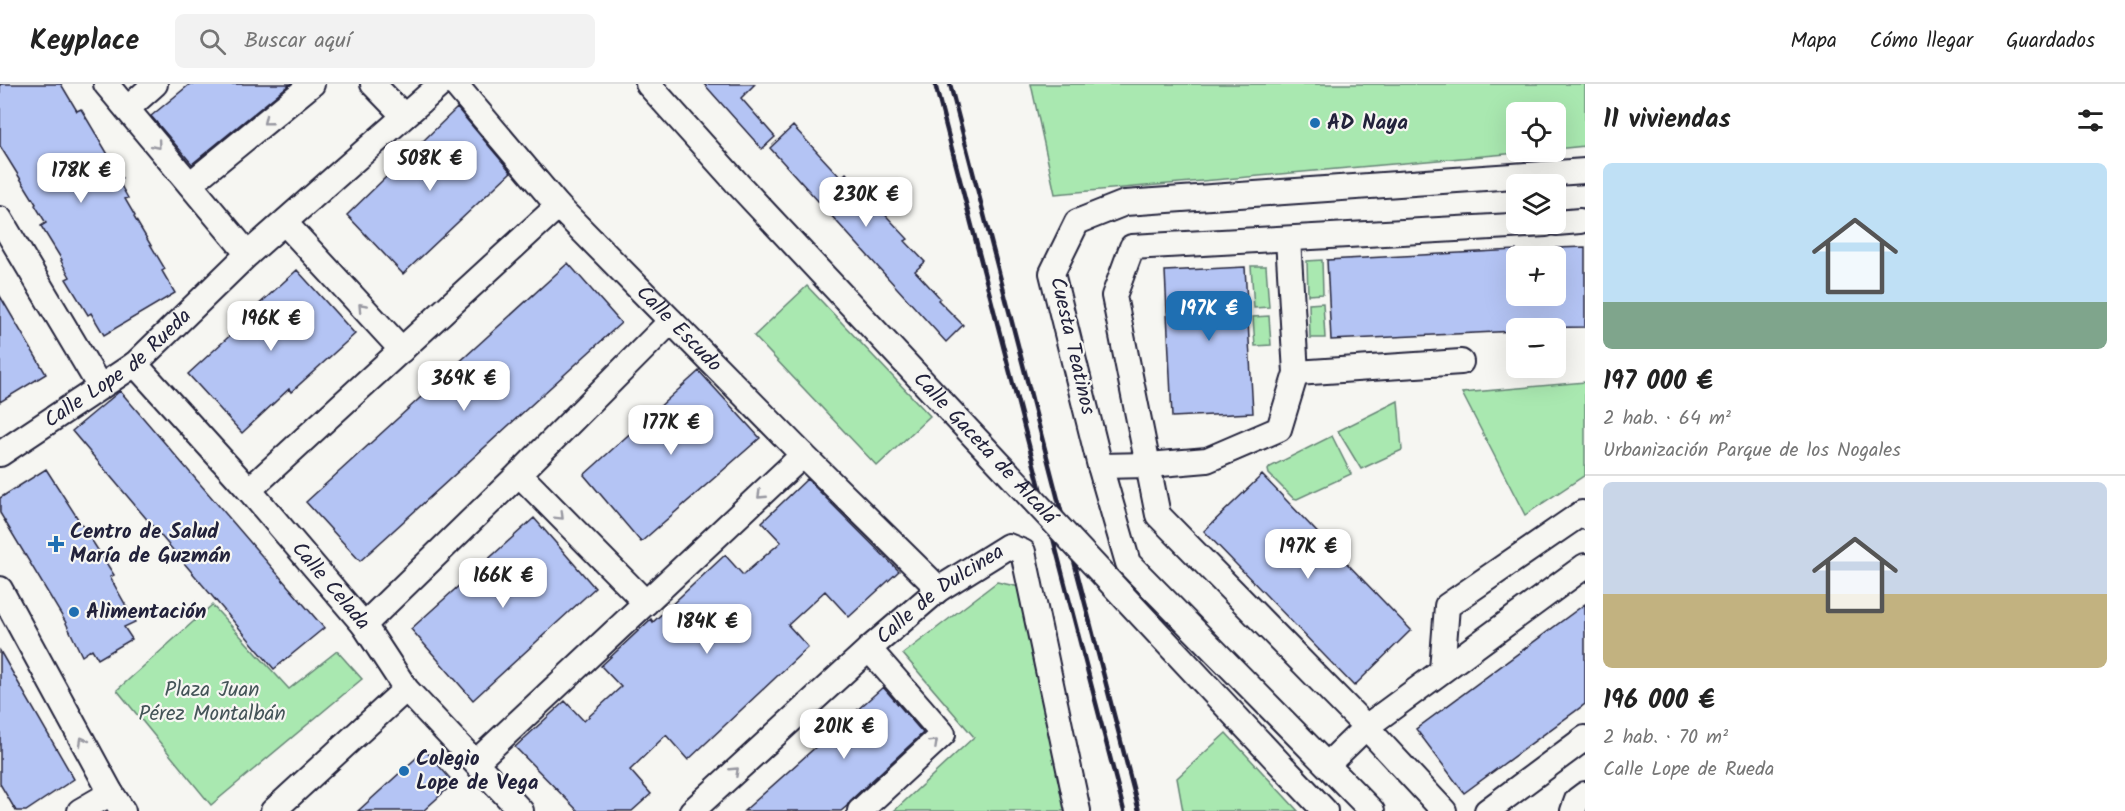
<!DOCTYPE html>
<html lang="es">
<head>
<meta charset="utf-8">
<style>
	body { margin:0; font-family:Kalam,sans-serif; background:#f2f2f2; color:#222; height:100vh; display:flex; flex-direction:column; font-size:22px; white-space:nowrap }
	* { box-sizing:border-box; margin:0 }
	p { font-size:20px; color:#767676 }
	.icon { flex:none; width:33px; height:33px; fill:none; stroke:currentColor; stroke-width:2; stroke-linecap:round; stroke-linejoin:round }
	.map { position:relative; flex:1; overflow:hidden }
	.side { display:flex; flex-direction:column; background:#fff; width:540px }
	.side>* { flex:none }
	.fabs { position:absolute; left:1506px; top:18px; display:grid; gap:12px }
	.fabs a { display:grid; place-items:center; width:60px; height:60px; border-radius:9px; background:#fff; box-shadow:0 6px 24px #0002; font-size:30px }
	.price { position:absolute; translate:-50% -51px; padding:0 14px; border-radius:12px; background:#fff; color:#222; font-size:20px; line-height:39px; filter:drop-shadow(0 2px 3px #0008) }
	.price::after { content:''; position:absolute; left:50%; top:36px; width:18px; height:14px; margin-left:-9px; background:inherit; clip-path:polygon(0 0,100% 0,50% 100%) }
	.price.active { background:#1f6fb2; color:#fff }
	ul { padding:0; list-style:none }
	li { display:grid; align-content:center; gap:12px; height:318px; padding:0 18px }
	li+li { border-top:2px solid #e0e0e0 }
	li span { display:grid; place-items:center; height:186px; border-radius:9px; color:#555 }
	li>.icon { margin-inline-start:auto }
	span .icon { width:108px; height:108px; fill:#fffc; stroke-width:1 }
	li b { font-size:26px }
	h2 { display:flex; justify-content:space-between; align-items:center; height:72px; padding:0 18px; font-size:26px }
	header { display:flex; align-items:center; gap:36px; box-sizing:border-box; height:84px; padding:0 30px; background:#fff; border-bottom:2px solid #e0e0e0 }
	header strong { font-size:28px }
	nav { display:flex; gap:33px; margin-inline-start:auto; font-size:21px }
	.search { width:420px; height:54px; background:#f2f2f2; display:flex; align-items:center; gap:15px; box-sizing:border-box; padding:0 21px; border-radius:9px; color:#767676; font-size:22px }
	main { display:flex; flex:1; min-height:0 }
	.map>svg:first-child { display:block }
	.green { fill:#a9e8b0; stroke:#668576; stroke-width:1.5 }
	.building { fill:#b4c4f4; stroke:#22223b; stroke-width:1.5 }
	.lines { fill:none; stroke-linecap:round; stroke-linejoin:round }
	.street-casing { stroke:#22223b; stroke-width:28 }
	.street { stroke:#f6f6f2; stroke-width:24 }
	.rail { stroke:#22223b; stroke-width:4.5 }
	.street-bridge-casing { stroke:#22223b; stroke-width:28; stroke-linecap:butt }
	.street-bridge { stroke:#f6f6f2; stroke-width:24 }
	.oneway { stroke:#9797a0 }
	.poi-dot { fill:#1f6fb2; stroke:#f6f6f2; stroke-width:2 }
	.labels { text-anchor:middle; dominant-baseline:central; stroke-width:4.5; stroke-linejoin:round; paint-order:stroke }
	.poi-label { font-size:21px; font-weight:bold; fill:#22223b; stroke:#f6f6f2; text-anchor:start }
	.street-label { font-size:21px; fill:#22223b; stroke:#f6f6f2 }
	.park-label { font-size:21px; fill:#445458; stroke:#f6f6f2 }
</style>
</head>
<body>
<header>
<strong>Keyplace</strong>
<div class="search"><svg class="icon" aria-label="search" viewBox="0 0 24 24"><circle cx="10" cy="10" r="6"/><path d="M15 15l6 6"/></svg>Buscar aquí</div>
<nav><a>Mapa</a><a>Cómo llegar</a><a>Guardados</a></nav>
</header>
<main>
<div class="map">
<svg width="1585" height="727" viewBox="0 0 1585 727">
	<rect width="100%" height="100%" fill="#f6f6f2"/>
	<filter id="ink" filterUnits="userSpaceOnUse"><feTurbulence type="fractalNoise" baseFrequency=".0167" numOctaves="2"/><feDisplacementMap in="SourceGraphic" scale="12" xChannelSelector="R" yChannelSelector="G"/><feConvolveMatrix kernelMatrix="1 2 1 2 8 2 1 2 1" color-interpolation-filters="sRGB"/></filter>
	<g filter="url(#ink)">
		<path class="green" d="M1031,0H1585V62L1556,65V28H1516V68H1529L1055,110Z
			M1322,176L1323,210L1308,211L1307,177Z
			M1251,182H1266L1269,223L1254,224Z
			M807,202L930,332L877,382L754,252Z
			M1323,219L1325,254H1310L1309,220Z
			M1269,232L1271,261L1255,262L1253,233Z
			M1585,298V391L1525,431L1462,309Z
			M1398,317L1402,366L1361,385L1338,347Z
			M1332,352L1351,390L1297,415L1293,414L1269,390L1268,386L1270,383Z
			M997,498L1024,504L1070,727H894L974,653L903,570Z
			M212,521L289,605L337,567L362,595L211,721L117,606Z
			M1226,649L1298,727H1183L1177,694Z"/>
		<path class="building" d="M0,0H61L77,27L81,25L122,94L118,96L128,114L125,115L135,132L134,133L165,185L162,187L175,209L104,251L91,229L88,231L66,195L70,193L61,177L62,176L41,142L46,139L35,121L36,120L0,62Z
			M190,0H290L192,80L151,32Z
			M704,0H755L741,14L775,53L762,65Z
			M457,24L511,88L403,190L347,131Z
			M793,42L841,94L846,89L908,155L905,157L925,178L915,187L940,214L938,216L963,241L946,258L770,64Z
			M1585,163V243L1516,244V247L1331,256L1327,176L1516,166V212H1556V164Z
			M568,179L621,239L360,477L306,418Z
			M1245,183L1253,329L1172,333L1165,187Z
			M297,186L355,250L291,308L289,305L242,349L188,290L235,247L233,244Z
			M0,212L46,290L0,318Z
			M699,287L760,354L641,458L584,391Z
			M120,307L324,544L274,585L72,347Z
			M46,385L114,491L110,493L135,538L124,543L132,555L98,575L92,565L82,572L65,537L0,429V414Z
			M1262,391L1411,546L1354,602L1204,447Z
			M807,395L899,487L849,533L825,507L788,541L808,563L688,676L666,651L630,686L651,710L632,727H578L515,663L565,617L584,637L621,603L601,582L651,535L653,538L725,471L743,491L781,458L762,438Z
			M534,434L595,504L473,616L411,545Z
			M1585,520V620L1464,709L1416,645Z
			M0,567L74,695L26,727H16L0,700Z
			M883,603L923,649L850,717L847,722L841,727H744Z
			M425,666L454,699L423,727H358Z"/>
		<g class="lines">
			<g class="street-casing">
				<g id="street">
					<path d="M106,0L248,170"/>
					<path d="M373,0L404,32"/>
					<path id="s1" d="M455,0L558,122L803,371L939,505"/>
					<path d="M648,0L737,99"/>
					<path d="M127,25L155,0"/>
					<path d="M190,100L312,0"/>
					<path d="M0,135L100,303"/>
					<path d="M285,139L402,266"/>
					<path d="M1556,139L1580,137"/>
					<path d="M1546,140L1132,163L1114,212L1158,431L1366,643L1585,482"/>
					<path id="s2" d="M135,280L249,406L364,541L406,605L521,727"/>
					<path d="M1296,289L1461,278"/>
					<path id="s3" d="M0,370L135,280L248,170L441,0"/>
					<path d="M1100,382L1149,381L1207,376L1279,345L1296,289L1288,155"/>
					<path d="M519,390L646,519"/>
					<path d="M249,406L558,122"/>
					<path d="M0,505L111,709L123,727"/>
					<path d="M364,541L519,390L671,237"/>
					<path d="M1442,586L1447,522L1582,429L1585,433"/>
					<path d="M476,678L803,371"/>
					<path d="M1328,680L1366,643L1444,727"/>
					<path d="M1284,684L1325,727"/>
					<path d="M80,727L111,709"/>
					<path d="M273,727L406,605"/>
					<path id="s4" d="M692,727L869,565L939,505L1008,462L1023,468L1078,727"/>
					<path d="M860,727L943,650L869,565"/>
					<path d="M1372,727L1128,479L1100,382L1052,189L1077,138L1125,119L1585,87"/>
					<path d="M1487,727L1585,654"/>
					<path d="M1573,727L1577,716L1585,710"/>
				</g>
			</g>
			<use href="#street" class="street"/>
			<path class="rail" d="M935,0L1124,727
				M950,0L1139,727"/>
			<g class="street-bridge-casing">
				<g id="street-bridge">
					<path id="s5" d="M737,99L1284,684"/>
				</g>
			</g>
			<use href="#street-bridge" class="street-bridge"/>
		</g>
		<defs><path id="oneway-chevron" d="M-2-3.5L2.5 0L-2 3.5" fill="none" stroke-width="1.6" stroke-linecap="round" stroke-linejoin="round" transform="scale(1.5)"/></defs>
		<g class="oneway">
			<use href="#oneway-chevron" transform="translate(267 37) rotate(141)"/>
			<use href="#oneway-chevron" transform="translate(157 61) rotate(50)"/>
			<use href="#oneway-chevron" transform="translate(362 223) rotate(-133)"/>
			<use href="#oneway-chevron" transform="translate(761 411) rotate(137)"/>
			<use href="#oneway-chevron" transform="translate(560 432) rotate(45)"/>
			<use href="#oneway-chevron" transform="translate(83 657) rotate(-119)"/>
			<use href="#oneway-chevron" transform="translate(934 659) rotate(-43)"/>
			<use href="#oneway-chevron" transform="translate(735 687) rotate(-43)"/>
		</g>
	</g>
	<g class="poi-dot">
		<circle cx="1315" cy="39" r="6"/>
		<path d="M53 451h6v6h6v6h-6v6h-6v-6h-6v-6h6z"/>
		<circle cx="74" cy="528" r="6"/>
		<circle cx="404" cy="687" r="6"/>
	</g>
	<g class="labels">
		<g class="poi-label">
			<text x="1327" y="39">AD Naya</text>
			<text x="70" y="448">Centro de Salud<tspan x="70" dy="24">María de Guzmán</tspan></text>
			<text x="86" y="528">Alimentación</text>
			<text x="416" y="675">Colegio<tspan x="416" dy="24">Lope de Vega</tspan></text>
		</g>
		<g class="street-label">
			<text stroke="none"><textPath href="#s1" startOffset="332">Calle Escudo</textPath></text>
			<text transform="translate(1072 262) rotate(77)">Cuesta Teatinos</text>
			<text stroke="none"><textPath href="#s3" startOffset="146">Calle Lope de Rueda</textPath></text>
			<text stroke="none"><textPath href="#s5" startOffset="363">Calle Gaceta de Alcalá</textPath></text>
			<text stroke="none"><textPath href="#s2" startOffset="296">Calle Celada</textPath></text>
			<text stroke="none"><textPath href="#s4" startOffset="330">Calle de Dulcinea</textPath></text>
		</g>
		<g class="park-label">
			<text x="212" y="606">Plaza Juan<tspan x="212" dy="24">Pérez Montalbán</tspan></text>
		</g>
	</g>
</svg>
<div class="fabs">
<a><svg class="icon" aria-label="locate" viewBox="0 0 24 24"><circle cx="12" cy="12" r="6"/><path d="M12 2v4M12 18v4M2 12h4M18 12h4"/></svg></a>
<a><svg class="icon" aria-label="layers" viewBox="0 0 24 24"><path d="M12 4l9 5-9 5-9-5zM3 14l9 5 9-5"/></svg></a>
<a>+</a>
<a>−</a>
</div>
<b class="price" style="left:430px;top:108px">508K €</b>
<b class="price" style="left:81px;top:120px">178K €</b>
<b class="price" style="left:866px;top:144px">230K €</b>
<b class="price active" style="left:1209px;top:258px">197K €</b>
<b class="price" style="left:271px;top:268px">196K €</b>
<b class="price" style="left:464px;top:328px">369K €</b>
<b class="price" style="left:671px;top:372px">177K €</b>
<b class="price" style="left:1308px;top:496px">197K €</b>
<b class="price" style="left:503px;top:525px">166K €</b>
<b class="price" style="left:707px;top:571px">184K €</b>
<b class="price" style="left:844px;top:676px">201K €</b>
</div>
<section class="side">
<h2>11 viviendas<svg class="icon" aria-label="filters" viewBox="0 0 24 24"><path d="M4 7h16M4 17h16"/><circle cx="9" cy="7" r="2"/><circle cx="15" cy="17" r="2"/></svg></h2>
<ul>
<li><span style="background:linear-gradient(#bfe0f5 75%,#7fa58c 0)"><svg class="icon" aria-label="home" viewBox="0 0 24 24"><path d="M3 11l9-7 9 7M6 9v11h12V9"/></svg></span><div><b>197 000 €</b><p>2 hab. · 64 m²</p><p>Urbanización Parque de los Nogales</p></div></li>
<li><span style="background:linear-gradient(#c9d6e8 60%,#c2b280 0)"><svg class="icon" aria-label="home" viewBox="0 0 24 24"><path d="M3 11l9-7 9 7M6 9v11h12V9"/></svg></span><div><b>196 000 €</b><p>2 hab. · 70 m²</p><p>Calle Lope de Rueda</p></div></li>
</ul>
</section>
</main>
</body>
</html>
